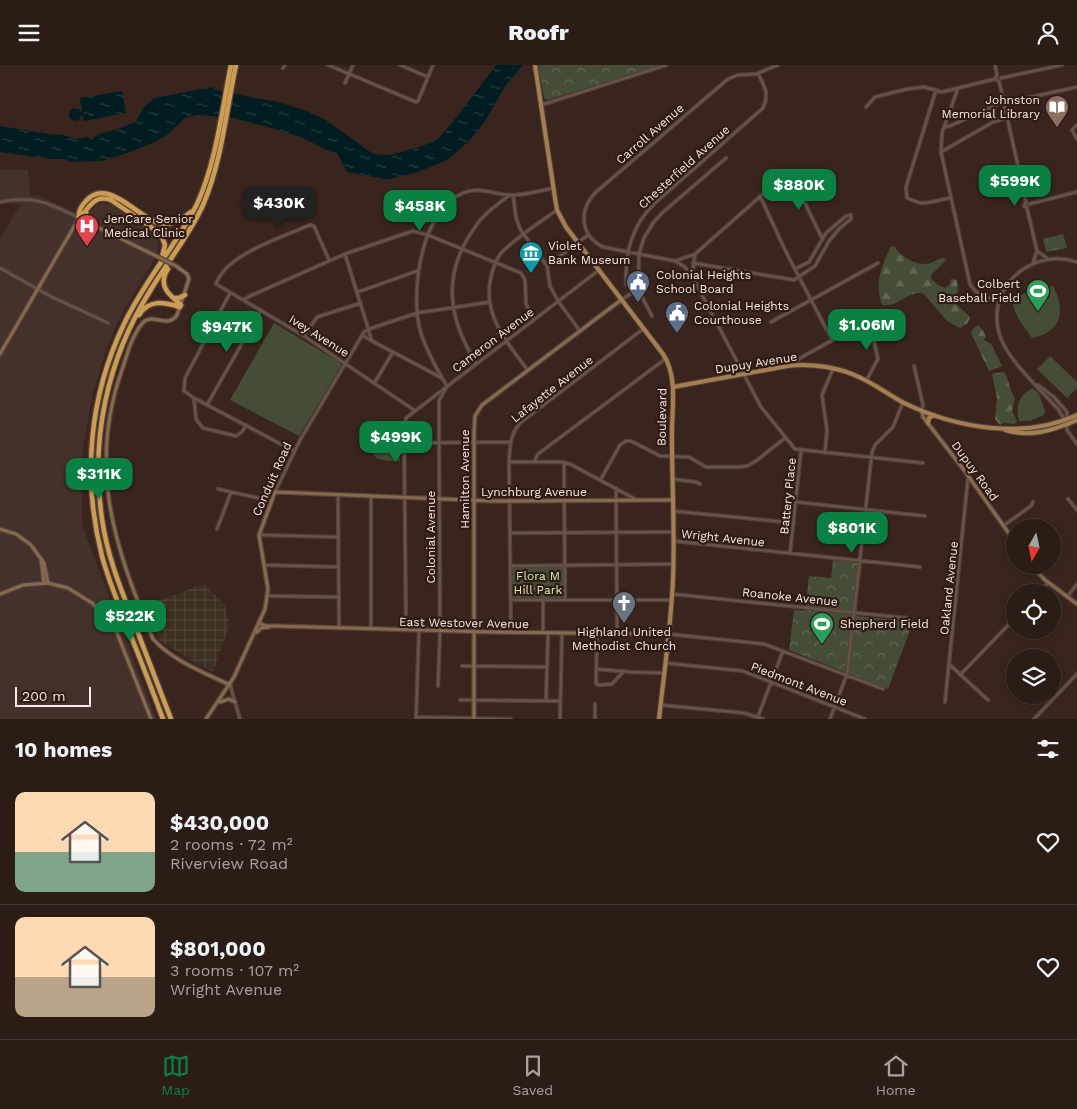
<!DOCTYPE html>
<html lang="en">
<head>
<meta charset="utf-8">
<style>
	body { margin:0; font-family:"Work Sans",sans-serif; background:#33251f; color:#f1f3f6; height:100vh; display:flex; flex-direction:column; font-size:19px; white-space:nowrap }
	* { box-sizing:border-box; margin:0 }
	p { font-size:16px; color:#a6a1a1 }
	.icon { flex:none; width:28px; height:28px; fill:none; stroke:currentColor; stroke-width:2; stroke-linecap:round; stroke-linejoin:round }
	.map { position:relative; height:654px; overflow:hidden }
	.drawer { display:flex; flex-direction:column; background:#2b1c16; flex:1 }
	.drawer>* { flex:none }
	.needle { width:32px; rotate:189deg }
	.buttons { position:absolute; left:1006px; top:454px; display:grid; gap:10px }
	.buttons a { display:grid; place-items:center; width:55px; height:55px; border-radius:50%; background:#2b1c16; box-shadow:0 2px 8px #0003,0 0 0 1px #473a35; font-size:25px }
	.scale { position:absolute; left:15px; bottom:12px; width:76px; box-sizing:border-box; padding-left:5px; border:2px solid #f8eae4; border-top:0; font-size:14px; line-height:18px; white-space:nowrap; color:#f8eae4; -webkit-text-stroke:4px #2f1b14; paint-order:stroke }
	.price { position:absolute; translate:-50% -42px; padding:0 11px; border-radius:10px; background:#0b8043; color:#fff; font-size:16px; line-height:32px; filter:drop-shadow(0 1px 2px #0008) }
	.price::after { content:''; position:absolute; left:50%; top:30px; width:15px; height:11px; margin-left:-8px; background:inherit; clip-path:polygon(0 0,100% 0,50% 100%) }
	.price.current { background:#222; color:#fff }
	ul { padding:0; list-style:none }
	li { display:flex; align-items:center; gap:15px; height:125px; padding:0 15px }
	li+li { border-top:1px solid #473a35 }
	li span { display:grid; place-items:center; flex:none; width:140px; height:100px; border-radius:10px; color:#555 }
	li>.icon { margin-inline-start:auto }
	span .icon { width:60px; height:60px; fill:#fffc; stroke-width:1 }
	li b { font-size:21px }
	h2 { display:flex; justify-content:space-between; align-items:center; height:60px; padding:0 15px; font-size:21px }
	header { display:flex; justify-content:space-between; align-items:center; height:65px; padding:0 15px; background:#2b1c16; font-size:22px; font-weight:800 }
	.tabs { display:flex; justify-content:space-around; align-items:center; height:70px; border-top:1px solid #473a35; background:#2b1c16; font-size:14px; color:#a6a1a1 }
	.tabs a { display:grid; justify-items:center; gap:2px }
	.tabs .current { color:#0b8043 }
	.map>svg:first-child { display:block }
	.commercial { fill:#44312b }
	.industrial { fill:url(#industrial-grid) }
	.green { fill:#464d37 }
	.forest { fill:url(#forest-firs) }
	.park { fill:url(#park-crowns) }
	.water { fill:url(#water-ripples) }
	.lines { fill:none; stroke-linecap:round; stroke-linejoin:round }
	.street-casing { stroke:#54433c; stroke-width:4.5 }
	.secondary-casing { stroke:#54433c; stroke-width:5.5 }
	.primary-casing { stroke:#54433c; stroke-width:6 }
	.highway-casing { stroke:#54433c; stroke-width:7 }
	.street { stroke:#6a534a; stroke-width:2 }
	.secondary { stroke:#88694d; stroke-width:3 }
	.primary { stroke:#a57f50; stroke-width:4 }
	.highway { stroke:#cd9d54; stroke-width:4.5 }
	.secondary-bridge-casing { stroke:#54433c; stroke-width:5.5; stroke-linecap:butt }
	.secondary-bridge { stroke:#88694d; stroke-width:3 }
	.labels { text-anchor:middle; dominant-baseline:central; stroke-width:4.5; stroke-linejoin:round; paint-order:stroke }
	.poi-label { font-size:12px; fill:#f8eae4; stroke:#2f1b14; text-anchor:start }
	.street-label { font-size:12px; fill:#f8eae4; stroke:#2f1b14 }
	.park-label { font-size:12px; fill:#d9e9b3; stroke:#2f1b14 }
</style>
</head>
<body>
<header><svg class="icon" aria-label="menu" viewBox="0 0 24 24"><path d="M4 6h16M4 12h16M4 18h16"/></svg>Roofr<svg class="icon" aria-label="person" viewBox="0 0 24 24"><circle cx="12" cy="8" r="4"/><path d="M4 21q1-7 8-7t8 7"/></svg></header>
<div class="map">
<svg width="1077" height="654" viewBox="0 0 1077 654">
	<defs>
		<pattern id="industrial-grid" width="8" height="8" patternUnits="userSpaceOnUse" patternTransform="scale(1.25)"><rect width="8" height="8" fill="#3d2f22"/><path d="M0 4h8M4 0v8" fill="none" stroke="#504337"/></pattern>
		<pattern id="forest-firs" width="22" height="20" patternUnits="userSpaceOnUse" patternTransform="scale(1.25)"><rect width="22" height="20" fill="#464d37"/><path d="M5 1l3.5 6h-7zM16 11l3.5 6h-7z" fill="#616754"/></pattern>
		<pattern id="park-crowns" width="20" height="18" patternUnits="userSpaceOnUse" patternTransform="scale(1.25)"><rect width="20" height="18" fill="#464d37"/><path d="M2 6a3 3 0 1 1 6 0M12 15a3 3 0 1 1 6 0" fill="none" stroke="#616754"/></pattern>
		<pattern id="water-ripples" width="26" height="14" patternUnits="userSpaceOnUse" patternTransform="scale(1.25)"><rect width="26" height="14" fill="#021d21"/><path d="M2 4q2-2 4 0t4 0M15 11q2-2 4 0t4 0" fill="none" stroke="#283e41"/></pattern>
	</defs>
	<rect width="100%" height="100%" fill="#39251d"/>
	<path class="commercial" d="M0,105H28L30,130L40,131L84,152L97,140L103,138L111,140L154,169L158,176V185L154,195L119,254L107,282L93,327L83,382L82,439V460L156,654H0V174L20,140L0,137Z"/>
	<path class="industrial" d="M204,519L224,539L230,559L213,607L192,596L160,576L144,541Z"/>
	<path class="green" d="M1053,221C1066,246 1062,267 1032,273C1025,263 1011,247 1013,234L1029,226Z
		M274,258L341,298V301L299,371L230,335Z
		M1050,291L1077,317V323L1067,333L1037,304Z
		M1033,323L1039,329L1045,346L1044,350L1030,356H1019C1015,342 1019,329 1033,323Z
		M370,370L396,371L398,372L400,396C376,396 371,395 370,370Z"/>
	<path class="forest" d="M891,181L895,182C901,193 919,202 931,198C938,195 940,192 947,194L932,209L931,214L938,220L945,223L950,219L951,214L957,215L958,225L954,236C958,243 966,246 970,253L967,259L960,263L947,256L923,228C907,226 898,243 882,240C874,217 882,201 891,181Z
		M978,260L982,264L986,272L984,275L991,279L1002,301L989,306L971,268L974,263Z
		M1003,307L1005,308C1009,316 1010,326 1015,333L1012,346L1017,356L1015,359L1004,358L1000,360L995,354L997,333L992,309Z"/>
	<path class="park" d="M538,0H662L547,35L544,33Z
		M1063,169L1067,183L1046,187L1043,174Z
		M833,495L862,498L856,551L913,557L888,624L789,585L794,545L805,546L809,511L831,513Z
		M512,502H563V534H512Z"/>
	<path class="water" d="M496,0H523L506,20L485,56L476,68L467,78L447,95L418,107L391,114H384L347,107L337,88L329,86L301,72L264,61L233,53L197,50L185,53L167,70L155,77L133,86L102,96L70,97L64,94H51L0,87V61L50,69L64,70L75,74L88,72L91,75L99,69L118,64L136,56L144,42L154,33L212,22L215,25L278,37L304,45L326,55L373,89L390,90L425,80L438,74L452,58Z
		M122,26L126,48L84,56L82,49C80,56 74,59 69,52V47L73,43L79,44L82,48L80,33Z"/>
	<g class="lines">
		<g class="street-casing">
			<path id="street" d="M328,0L416,37L418,36L433,0
				M400,0L428,12
				M995,0L997,10L995,14L999,16L1026,137L1024,141L1027,143L1037,186L1033,198
				M283,3L285,0
				M1001,13L1062,0
				M345,18L353,0
				M958,23L942,68L941,87L970,219C977,231 987,233 1000,236
				M936,25L906,122L907,133L920,138H926L950,133
				M1004,38L1077,22
				M541,40L666,0
				M866,42L875,32L907,24L924,22L942,27L995,14
				M1077,60L1072,65L1077,74
				M944,62L950,61L1003,37
				M941,87L993,57L1007,53
				M513,130L516,152L520,164L547,201L550,221L558,236L580,266
				M760,131L787,189L832,275
				M0,137C34,130 49,138 79,153
				M1029,139L1077,127
				M822,173L790,108L788,107L695,189L692,211L761,342L795,384L923,398
				M1037,186L1047,193
				M345,189L372,276L442,313
				M695,189L675,196L603,182C580,170 578,145 596,127L728,14L738,10L756,9L778,0
				M329,195L314,161L310,160C283,172 226,189 216,219L304,271L414,345
				M675,196L685,202L692,211
				M693,198L794,215L815,201L829,176L839,164L851,154V150L846,151L826,168L809,197L795,204
				M547,201L588,170
				M0,203L50,231L108,258
				M626,220C625,188 631,161 655,138L763,43C770,29 764,21 758,8
				M358,227L417,206
				M230,228L185,313L184,326L194,333L294,386
				M243,235L250,231L345,189L413,166L428,170L521,208L525,215L526,239L534,255
				M621,235L638,224
				M652,251L638,224L639,189L644,173L653,158L662,148L726,93
				M771,257L878,198
				M362,270L372,276
				M304,271L317,252L361,238
				M476,298C446,250 442,205 478,158C486,147 499,138 510,130
				M795,300L796,296L802,292L878,250
				M914,301L923,340L922,345
				M527,304C506,277 482,248 491,212C493,203 496,194 502,187C518,171 539,158 557,145
				M866,316L878,294L869,255
				M375,317L393,287
				M1038,320L1054,332L1067,347V365L1077,379
				M194,333L196,354L203,363L236,371L242,367L246,360
				M207,340L261,245
				M1064,354L1058,344C1042,327 1010,296 1002,276C981,228 1028,181 1077,197
				M405,378L510,377
				M825,388L827,365L822,330L833,304
				M509,397H560L570,399L637,435
				M534,397L538,389L664,295
				M564,397L565,535
				M601,414L620,380L626,376H631L660,391L689,392L706,402H739L747,401L756,396L785,373
				M672,414L696,417L700,419
				M616,423L617,568
				M218,424L272,436
				M275,427L300,375L364,267L369,264L417,248L490,237
				M338,430L339,562
				M1068,434L1077,445
				M796,437L925,451
				M673,446L794,458
				M1003,461L1031,441L1033,437
				M217,464L231,427
				M511,468L673,467
				M259,470L338,472
				M674,476L920,502
				M790,488L801,386
				M264,500L338,502
				M511,501L674,499
				M1039,528L1048,518
				M672,529L907,553
				M268,531L338,532
				M1067,532L1077,519
				M511,535H672
				M371,564V431
				M406,564L404,362L406,353L599,205
				M511,567L509,397C510,381 510,370 520,358L643,264
				M543,568V535
				M597,569L596,618L598,620L612,619L624,606
				M668,569L764,579L883,624
				M665,598L743,606L865,654
				M950,600L988,635
				M462,601L547,602
				M596,604L630,607L664,608
				M961,609L1015,553
				M230,620L240,654
				M438,621L440,566L439,336L447,321C436,303 426,285 420,265C410,227 421,145 463,128C479,121 495,130 512,130C525,130 540,126 553,123
				M460,635L560,636
				M546,636L548,569
				M945,637L968,413
				M661,640L744,648L763,654
				M416,652L511,654
				M416,654L419,565
				M560,654L562,569
				M595,654V639
				M757,654L783,586
				M830,654L847,609L872,387L875,380L893,362L903,337
				M1034,654L1077,609"/>
		</g>
		<g class="secondary-casing">
			<path id="secondary" d="M176,201L187,209L189,214L177,250C167,265 151,245 141,260C131,273 127,290 122,305C87,403 115,483 153,574C173,596 203,607 230,620
				M0,289L79,153L154,190
				M922,346L923,352L964,405L1015,477
				M0,464L16,469L31,480L44,498L48,518
				M41,495L44,517
				M1031,500L1045,515L1077,539
				M0,529L23,520L48,518L68,523L92,538L106,552L117,568L151,654
				M259,558L266,561H275L493,567L668,569
				M257,567L261,563L269,562
				M220,637L229,634L235,637
				M206,654L234,612L265,544L268,524L259,470L275,427L492,436L673,435
				M474,654V368L475,351L482,340L621,235"/>
		</g>
		<g class="primary-casing">
			<path id="primary" d="M535,0L555,133L557,145L566,162L663,289C679,313 671,347 672,374C672,421 675,468 673,514C671,561 664,608 659,654
				M673,322L787,301C810,298 840,302 861,313C876,320 889,330 904,338C956,363 1023,375 1077,350
				M928,358L929,353L934,350
				M1005,365C1029,373 1054,365 1077,355"/>
		</g>
		<g class="highway-casing">
			<path id="highway" d="M86,146V152L89,158
				M79,153C78,146 81,141 86,136C107,111 138,153 159,158C172,161 181,155 191,147
				M79,153C90,143 93,129 111,135L161,169L165,180L162,192
				M168,204C157,220 169,230 181,240
				M174,233H179L185,230
				M139,250C149,234 164,237 180,242
				M163,654C151,622 139,590 126,559C118,537 108,514 102,491C82,413 89,332 124,259C144,216 176,181 197,139C216,98 222,45 231,0
				M171,654C158,621 146,588 133,555C120,522 107,490 102,454C90,374 107,295 150,226C167,197 189,171 203,140C222,96 226,46 236,0"/>
		</g>
		<use href="#street" class="street"/>
		<use href="#secondary" class="secondary"/>
		<use href="#primary" class="primary"/>
		<use href="#highway" class="highway"/>
		<g class="secondary-bridge-casing">
			<path id="secondary-bridge" d="M154,190L176,201"/>
		</g>
		<use href="#secondary-bridge" class="secondary-bridge"/>
	</g>
	<defs>
		<g id="library-pin" transform="scale(1.25)"><path d="M0 17L-7.5 6A9.5 9.5 0 1 1 7.5 6Z" fill="#8d6e63" stroke="#2f1b14"/><path d="M-6-4Q-3-5.5-.7-3.5V5Q-3 3-6 4ZM6-4Q3-5.5 .7-3.5V5Q3 3 6 4Z" fill="#fff"/></g>
		<g id="hospital-pin" transform="scale(1.25)"><path d="M0 17L-7.5 6A9.5 9.5 0 1 1 7.5 6Z" fill="#e0444e" stroke="#2f1b14"/><path d="M-5-5h3v3.5h4V-5h3V5h-3V1.5h-4V5h-3Z" fill="#fff"/></g>
		<g id="museum-pin" transform="scale(1.25)"><path d="M0 17L-7.5 6A9.5 9.5 0 1 1 7.5 6Z" fill="#0f9aa8" stroke="#2f1b14"/><path d="M0-6L6-3V-2H-6V-3ZM-5-1h2V3h-2ZM-1-1h2V3h-2ZM3-1h2V3H3ZM-6 4H6V6H-6Z" fill="#fff"/></g>
		<g id="civic-pin" transform="scale(1.25)"><path d="M0 17L-7.5 6A9.5 9.5 0 1 1 7.5 6Z" fill="#5c6f8a" stroke="#2f1b14"/><path d="M-.6-6.5H3V-4.5H.6V-3L4-1V1h2V6H-6V1h2V-1L-.6-3ZM-1.2 2.5V6h2.4V2.5Z" fill="#fff"/></g>
		<g id="stadium-pin" transform="scale(1.25)"><path d="M0 17L-7.5 6A9.5 9.5 0 1 1 7.5 6Z" fill="#2e9e5b" stroke="#2f1b14"/><path d="M0-5a6.5 5 0 1 0 0 10a6.5 5 0 1 0 0-10ZM-3.5-1.8h7v3.6h-7Z" fill="#fff"/></g>
		<g id="church-pin" transform="scale(1.25)"><path d="M0 17L-7.5 6A9.5 9.5 0 1 1 7.5 6Z" fill="#6b7280" stroke="#2f1b14"/><path d="M-1.2-6h2.4v3.5h3.3v2.4h-3.3V6h-2.4V-.1h-3.3v-2.4h3.3Z" fill="#fff"/></g>
	</defs>
	<g fill-rule="evenodd">
		<use href="#library-pin" x="1057" y="42"/>
		<use href="#hospital-pin" x="87" y="161"/>
		<use href="#museum-pin" x="531" y="188"/>
		<use href="#civic-pin" x="638" y="217"/>
		<use href="#stadium-pin" x="1038" y="226"/>
		<use href="#civic-pin" x="677" y="248"/>
		<use href="#church-pin" x="624" y="538"/>
		<use href="#stadium-pin" x="822" y="559"/>
	</g>
	<g class="labels">
		<g class="poi-label">
			<text x="1040" y="35" text-anchor="end">Johnston<tspan x="1040" dy="14">Memorial Library</tspan></text>
			<text x="104" y="154">JenCare Senior<tspan x="104" dy="14">Medical Clinic</tspan></text>
			<text x="548" y="181">Violet<tspan x="548" dy="14">Bank Museum</tspan></text>
			<text x="656" y="210">Colonial Heights<tspan x="656" dy="14">School Board</tspan></text>
			<text x="1020" y="219" text-anchor="end">Colbert<tspan x="1020" dy="14">Baseball Field</tspan></text>
			<text x="694" y="241">Colonial Heights<tspan x="694" dy="14">Courthouse</tspan></text>
			<text x="840" y="559">Shepherd Field</text>
			<text x="624" y="567" text-anchor="middle">Highland United<tspan x="624" dy="14">Methodist Church</tspan></text>
		</g>
		<g class="street-label">
			<text transform="translate(650 69) rotate(-41)">Carroll Avenue</text>
			<text transform="translate(684 102) rotate(-42)">Chesterfield Avenue</text>
			<text transform="translate(319 271) rotate(32)">Ivey Avenue</text>
			<text transform="translate(493 275) rotate(-37)">Cameron Avenue</text>
			<text transform="translate(756 298) rotate(-9)">Dupuy Avenue</text>
			<text transform="translate(552 324) rotate(-38)">Lafayette Avenue</text>
			<text transform="translate(662 352) rotate(-89)">Boulevard</text>
			<text transform="translate(975 406) rotate(54)">Dupuy Road</text>
			<text transform="translate(272 414) rotate(-66)">Conduit Road</text>
			<text transform="translate(465 414) rotate(-90)">Hamilton Avenue</text>
			<text x="534" y="427">Lynchburg Avenue</text>
			<text transform="translate(788 431) rotate(-84)">Battery Place</text>
			<text transform="translate(431 472) rotate(-90)">Colonial Avenue</text>
			<text transform="translate(723 473) rotate(6)">Wright Avenue</text>
			<text transform="translate(949 523) rotate(-84)">Oakland Avenue</text>
			<text transform="translate(790 532) rotate(6)">Roanoke Avenue</text>
			<text transform="translate(464 558) rotate(1)">East Westover Avenue</text>
			<text transform="translate(799 619) rotate(21)">Piedmont Avenue</text>
		</g>
		<g class="park-label">
			<text x="538" y="511">Flora M<tspan x="538" dy="14">Hill Park</tspan></text>
		</g>
	</g>
</svg>
<div class="buttons">
<a><svg class="needle" viewBox="-14 -14 28 28"><path d="M0-13l5 13h-10z" fill="#e53935"/><path d="M0 13l5-13h-10z" fill="#a6a1a1"/></svg></a>
<a><svg class="icon" aria-label="locate" viewBox="0 0 24 24"><circle cx="12" cy="12" r="6"/><path d="M12 2v4M12 18v4M2 12h4M18 12h4"/></svg></a>
<a><svg class="icon" aria-label="layers" viewBox="0 0 24 24"><path d="M12 4l9 5-9 5-9-5zM3 14l9 5 9-5"/></svg></a>
</div>
<div class="scale">200 m</div>
<b class="price" style="left:1015px;top:142px">$599K</b>
<b class="price" style="left:799px;top:146px">$880K</b>
<b class="price current" style="left:279px;top:164px">$430K</b>
<b class="price" style="left:420px;top:167px">$458K</b>
<b class="price" style="left:867px;top:286px">$1.06M</b>
<b class="price" style="left:227px;top:288px">$947K</b>
<b class="price" style="left:396px;top:398px">$499K</b>
<b class="price" style="left:99px;top:435px">$311K</b>
<b class="price" style="left:852px;top:489px">$801K</b>
<b class="price" style="left:130px;top:577px">$522K</b>
</div>
<section class="drawer">
<h2>10 homes<svg class="icon" aria-label="filters" viewBox="0 0 24 24"><path d="M4 7h16M4 17h16"/><circle cx="9" cy="7" r="2"/><circle cx="15" cy="17" r="2"/></svg></h2>
<ul>
<li><span style="background:linear-gradient(#ffd9b3 60%,#7fa58c 0)"><svg class="icon" aria-label="home" viewBox="0 0 24 24"><path d="M3 11l9-7 9 7M6 9v11h12V9"/></svg></span><div><b>$430,000</b><p>2 rooms · 72 m²</p><p>Riverview Road</p></div><svg class="icon" aria-label="heart" viewBox="0 0 24 24"><path d="M12 20l-8-8c-3-5 5-10 8-4 3-6 11-1 8 4z"/></svg></li>
<li><span style="background:linear-gradient(#ffd9b3 60%,#b9a48a 0)"><svg class="icon" aria-label="home" viewBox="0 0 24 24"><path d="M3 11l9-7 9 7M6 9v11h12V9"/></svg></span><div><b>$801,000</b><p>3 rooms · 107 m²</p><p>Wright Avenue</p></div><svg class="icon" aria-label="heart" viewBox="0 0 24 24"><path d="M12 20l-8-8c-3-5 5-10 8-4 3-6 11-1 8 4z"/></svg></li>
</ul>
</section>
<nav class="tabs">
<a class="current"><svg class="icon" aria-label="map" viewBox="0 0 24 24"><path d="M3 6l6-2 6 2 6-2v14l-6 2-6-2-6 2zM9 4v14M15 6v14"/></svg>Map</a>
<a><svg class="icon" aria-label="saved" viewBox="0 0 24 24"><path d="M7 4h10v16l-5-4-5 4z"/></svg>Saved</a>
<a><svg class="icon" aria-label="home" viewBox="0 0 24 24"><path d="M3 11l9-7 9 7M6 9v11h12V9"/></svg>Home</a>
</nav>
</body>
</html>
